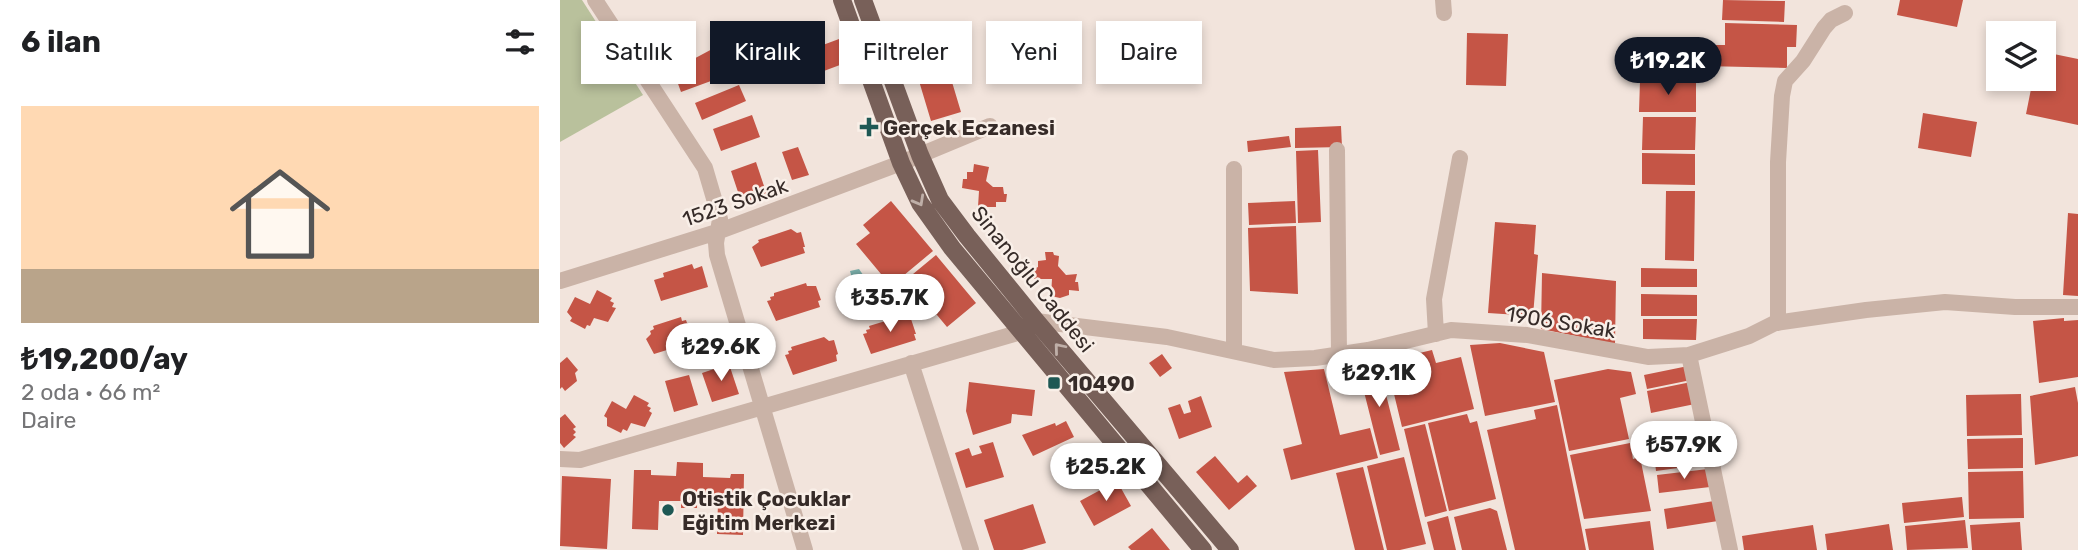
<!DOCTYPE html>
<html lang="tr">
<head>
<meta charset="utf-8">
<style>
	body { margin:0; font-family:Rubik,sans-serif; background:#f6f6f6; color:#202124; height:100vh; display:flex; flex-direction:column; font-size:26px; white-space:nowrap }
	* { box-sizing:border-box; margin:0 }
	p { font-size:23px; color:#757577 }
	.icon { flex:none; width:38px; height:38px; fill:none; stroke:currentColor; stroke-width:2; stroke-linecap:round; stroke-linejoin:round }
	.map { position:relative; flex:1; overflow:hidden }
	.panel { display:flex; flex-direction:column; background:#fff; width:560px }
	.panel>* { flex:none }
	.hud { position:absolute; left:21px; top:21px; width:665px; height:63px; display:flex; gap:14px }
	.tools { position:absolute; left:1426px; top:21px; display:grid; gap:14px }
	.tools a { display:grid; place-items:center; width:70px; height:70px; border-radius:0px; background:#fff; box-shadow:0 4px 10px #0003; font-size:35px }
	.price { position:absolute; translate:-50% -60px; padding:0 16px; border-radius:24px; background:#fff; color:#222; font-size:23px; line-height:46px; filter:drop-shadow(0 2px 4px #0008) }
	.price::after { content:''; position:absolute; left:50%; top:42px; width:21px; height:16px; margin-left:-10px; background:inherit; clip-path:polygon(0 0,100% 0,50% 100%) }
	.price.current { background:#111827; color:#fff }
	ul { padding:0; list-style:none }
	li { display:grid; align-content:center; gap:14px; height:371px; padding:0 21px }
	li span { display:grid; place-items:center; height:217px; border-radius:0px; color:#555 }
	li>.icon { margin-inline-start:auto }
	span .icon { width:126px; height:126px; fill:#fffc; stroke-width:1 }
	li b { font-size:30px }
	h2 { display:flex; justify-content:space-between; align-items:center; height:84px; padding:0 21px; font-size:30px }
	.pill { padding:0 24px; border-radius:0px; background:#fff; box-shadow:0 4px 10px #0003; font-size:24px; line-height:63px }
	.pill.current { background:#111827; color:#fff }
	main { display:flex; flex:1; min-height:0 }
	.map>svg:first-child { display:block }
	.green { fill:#b9c19c }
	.water { fill:#7bafaa }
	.building { fill:#c55546 }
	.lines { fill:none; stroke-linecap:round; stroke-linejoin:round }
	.minor { stroke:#cab3a7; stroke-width:16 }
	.major { stroke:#786059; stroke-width:18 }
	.oneway { stroke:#bfafa8 }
	.poi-dot { fill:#1e5854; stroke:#f9efe8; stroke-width:2.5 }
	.labels { text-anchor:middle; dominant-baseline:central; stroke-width:5; stroke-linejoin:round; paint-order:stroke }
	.poi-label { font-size:21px; font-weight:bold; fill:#362b28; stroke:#f9efe8; text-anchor:start }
	.street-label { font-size:21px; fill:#362b28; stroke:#f9efe8 }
</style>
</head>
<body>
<main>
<section class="panel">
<h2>6 ilan<svg class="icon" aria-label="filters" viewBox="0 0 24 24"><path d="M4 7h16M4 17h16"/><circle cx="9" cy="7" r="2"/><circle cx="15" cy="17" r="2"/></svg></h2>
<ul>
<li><span style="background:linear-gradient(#ffd9b3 75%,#b9a48a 0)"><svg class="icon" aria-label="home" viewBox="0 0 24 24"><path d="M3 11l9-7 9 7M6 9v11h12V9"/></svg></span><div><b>₺19,200/ay</b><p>2 oda · 66 m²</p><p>Daire</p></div></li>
</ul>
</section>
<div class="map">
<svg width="1518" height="550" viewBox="0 0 1518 550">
	<rect width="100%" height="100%" fill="#f2e4dc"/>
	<path class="green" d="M0,0H22L83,95L0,142Z"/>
	<path class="water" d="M299,269L314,291L317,299L299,304L290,271Z"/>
	<path class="building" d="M1163,0L1225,1L1224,22L1162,20Z
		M1340,0H1403L1397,27L1337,15Z
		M1165,23L1237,25L1236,47H1227V68L1144,66V45H1165Z
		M907,33L948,34L946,86L906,85Z
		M279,39L288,62L245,78L236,55Z
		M156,47L170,74L121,92L113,70Z
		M383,52L401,112L371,121L353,61Z
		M1484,52L1518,59V125L1466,114L1473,79H1484Z
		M1080,81H1136V112H1079Z
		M179,85L186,101L142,120L135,103Z
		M1363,113L1417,122L1411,157L1358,148Z
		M192,115L200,137L161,151L153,129Z
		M1083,117H1136L1135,150H1082Z
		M781,126L782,147L735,148V128Z
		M729,136L731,147L688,152L687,141Z
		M238,147L249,175L232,180L222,152Z
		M758,150L761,222L738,223L736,151Z
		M1082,153L1135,154V185L1082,184Z
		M196,162L207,195L182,204L171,171Z
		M414,164L429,167L426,181L433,187H443L444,194H447L446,202H436V207H418L419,191L402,188L403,179H407V172H413Z
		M1106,191H1135L1134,261L1105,260Z
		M331,201L373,251L331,286L296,244L310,233L303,225Z
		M735,201L736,223L689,225L688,203Z
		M1508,213L1518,214V296L1503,295Z
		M935,222L976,225L974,254L978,255L973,316L928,313Z
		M736,226L738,294L690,291L688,228Z
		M231,229L237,233L241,232L245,247H243L245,253L201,267L192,247L199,242L198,240Z
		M485,252H493L494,255L499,256L498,266L506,275L517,274L515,282H518L519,291L509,290V295L500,298L491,296L492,279H474V269L478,267V261L486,260Z
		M376,255L416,303L387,327L347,279Z
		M132,264L134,269L142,266L148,287L101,301L94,280L104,277L103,273Z
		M1081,268L1137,269V287H1081Z
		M982,273L1056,281L1055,344L981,329Z
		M246,283L247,286H256L261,300L258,301L260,307L216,321L207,301L211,300L210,297L214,296V293Z
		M331,286L350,309L342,316L322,293Z
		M37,290L52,298L50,301L54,303L52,307L56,308L48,322L34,318L30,326L27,325L25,329L10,321L12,318L7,312L15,297L30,304Z
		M1081,294L1137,295V316H1081Z
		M342,316L343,319H351L356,334H354L356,340L311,354L303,334L307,333L306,330L310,329L309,326Z
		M121,317L122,321L126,320L127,323L134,324L137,335L134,336L136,341L94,354L86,339L91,334L90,331L94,329L93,326Z
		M1504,318V321L1518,320V377L1479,383L1473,321Z
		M1083,319H1137L1136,340L1083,339Z
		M264,337L269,341L274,340L278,354L276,355L277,361L233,375L225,355L229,354L228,351L232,350L231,347Z
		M940,343L984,352L995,402L925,416L910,345Z
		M872,350L876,363L901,357L914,409L842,427L826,361Z
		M602,354L612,368L600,377L589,363Z
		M7,357L18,370L15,373L17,381L5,391L2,387L0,389V363Z
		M818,363L840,450L820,455L798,368Z
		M169,364L179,394L152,402L142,373Z
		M1128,366L1131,380L1087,389L1084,375Z
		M764,369L780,435L810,428L818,458L731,480L723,449L742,444L724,372Z
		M1048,369L1071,372L1076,394L1060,398L1069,439L1009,451L994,380Z
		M129,375L138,405L114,412L105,381Z
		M409,382L475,390L472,416L452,414L451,423L413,435L406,411Z
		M1131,382L1135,404L1091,413L1087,391Z
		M1515,387L1518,403V456L1475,465L1470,396Z
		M1461,394L1462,435L1407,436L1406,395Z
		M74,395L89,403L87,406L91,408L89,411L92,413L85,427L71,423L67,431L63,429L61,433L47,426V418L44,416L52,401L66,409Z
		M641,396L652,427L619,439L608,408L620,404L624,414L631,412L628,401Z
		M997,405L1026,550H955L927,430L976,419L974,410Z
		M5,414L16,427L13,429L16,432L13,435L16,437L4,448L0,443V418Z
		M907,414L910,423L917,421L936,499L889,511L868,423Z
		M506,421L514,437L473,456L462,435L495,423L496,426Z
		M865,424L887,511L865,517L844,429Z
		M1463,438V468L1408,469L1407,439Z
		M1144,439L1147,464L1096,471L1093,446Z
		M433,442L444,477L406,488L395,453L409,448L412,456L422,453L419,446Z
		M525,443L540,471L511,487L495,458Z
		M1070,443L1073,459L1080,457L1091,511L1024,519L1010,455Z
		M655,456L678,483L687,475L697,486L669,510L636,472Z
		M844,457L866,544L840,550H827L807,466Z
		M117,462L143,463V477L170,478L171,474H184L183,535L157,534L158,503L137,502V508H121V501H99L98,530L72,529L74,470H91V475L116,476Z
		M803,467L824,550H795L776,473Z
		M1148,469L1150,487L1099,493L1097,475Z
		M1463,471L1464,518L1409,519L1408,472Z
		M2,476L51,479L47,549L0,546Z
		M557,481L571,506L534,526L520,501Z
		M1402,497L1404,517L1344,523L1342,503Z
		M1154,501L1158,521L1107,529L1104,509Z
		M473,504L486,543L462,550H434L424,520Z
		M930,508L937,511L947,550H902L894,517Z
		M888,516L896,550H874L867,522Z
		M1405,520L1408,548L1347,550L1345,526Z
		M1090,521L1094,550H1029L1025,529Z
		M1460,522L1462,550H1412L1410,525Z
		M1329,524L1333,550H1267L1265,534Z
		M1253,525L1257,550H1184L1182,536Z
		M592,528L610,550H571L568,547Z"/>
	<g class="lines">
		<path class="minor" d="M35,0L145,168L160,219L156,243L157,255L245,550
			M883,0L884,13
			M777,150L779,355
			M674,169V350
			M0,281L157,232L341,163L430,126
			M476,321L607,337L714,360L755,358L808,350L891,330L967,335L1088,357L1129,355L1189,336L1215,323L1306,310L1385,302L1455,307H1518
			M1218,323V162L1222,96L1225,81L1243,61L1264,28L1271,20L1285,13
			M876,334L874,299L900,158
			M1129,355L1170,550
			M351,363L411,550
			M0,459L20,460L461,332"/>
		<path class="major" d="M282,0L341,163L360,203L392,248L643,550
			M303,0L360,155L380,200L407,236L476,321L670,550"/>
	</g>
	<defs><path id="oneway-chevron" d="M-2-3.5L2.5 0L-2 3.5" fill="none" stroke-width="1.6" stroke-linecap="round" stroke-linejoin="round" transform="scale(1.75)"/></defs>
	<g class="oneway">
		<use href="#oneway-chevron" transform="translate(359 201) rotate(61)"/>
		<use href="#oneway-chevron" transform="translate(499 348) rotate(-130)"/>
	</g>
	<g class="poi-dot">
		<path d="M305.5 116.5h7v7h7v7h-7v7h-7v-7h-7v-7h7z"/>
		<rect x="487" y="376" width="14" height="14" rx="3.5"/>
		<circle cx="108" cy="510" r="7"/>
	</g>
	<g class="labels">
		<g class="poi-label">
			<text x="323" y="127">Gerçek Eczanesi</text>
			<text x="508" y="383">10490</text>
			<text x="122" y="498">Otistik Çocuklar<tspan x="122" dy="24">Eğitim Merkezi</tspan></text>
		</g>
		<g class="street-label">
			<text transform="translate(175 202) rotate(-19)">1523 Sokak</text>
			<text transform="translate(473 279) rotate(51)">Si̇nanoğlu Caddesi</text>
			<text transform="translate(1001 322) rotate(9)">1906 Sokak</text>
		</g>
	</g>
</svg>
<div class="tools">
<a><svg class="icon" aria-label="layers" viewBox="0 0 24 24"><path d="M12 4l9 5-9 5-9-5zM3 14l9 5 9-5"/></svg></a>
</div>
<b class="price current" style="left:1108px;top:97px">₺19.2K</b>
<b class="price" style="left:330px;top:334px">₺35.7K</b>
<b class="price" style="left:161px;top:383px">₺29.6K</b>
<b class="price" style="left:819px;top:409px">₺29.1K</b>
<b class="price" style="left:1124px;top:481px">₺57.9K</b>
<b class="price" style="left:546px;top:503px">₺25.2K</b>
<div class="hud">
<a class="pill">Satılık</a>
<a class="pill current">Kiralık</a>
<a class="pill">Filtreler</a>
<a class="pill">Yeni</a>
<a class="pill">Daire</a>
</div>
</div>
</main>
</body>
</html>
